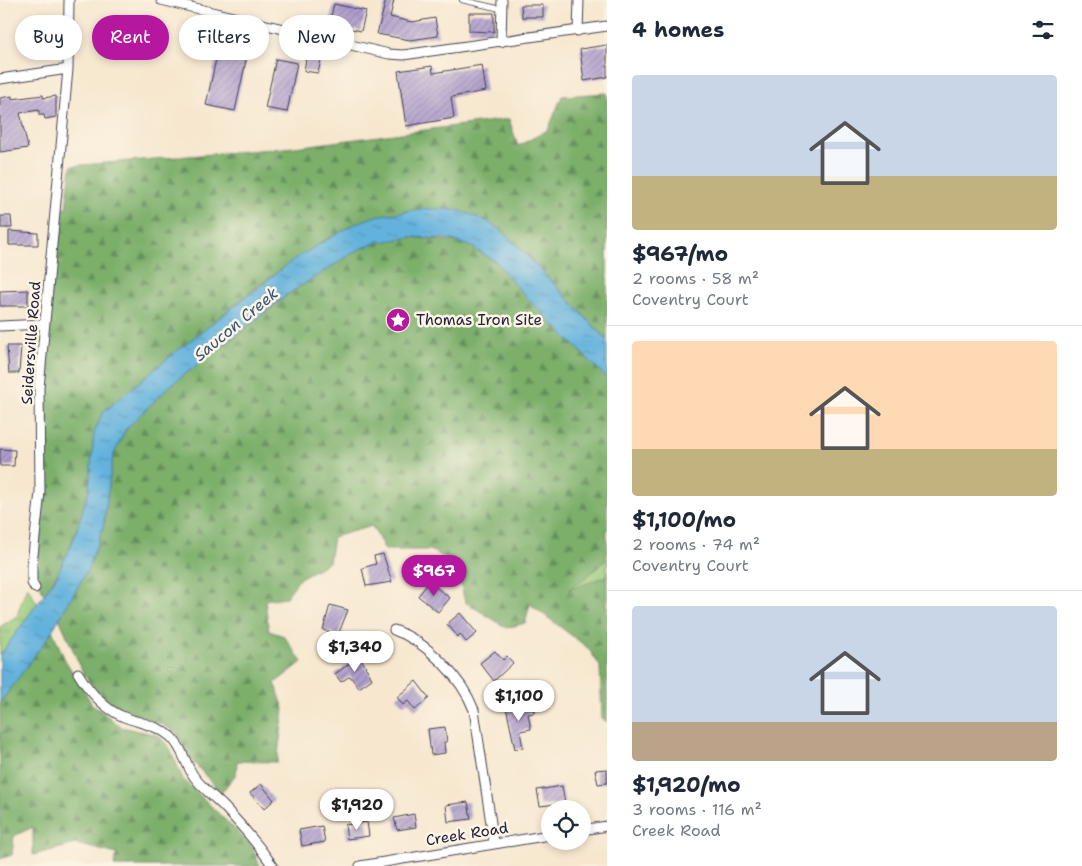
<!DOCTYPE html>
<html lang="en">
<head>
<meta charset="utf-8">
<style>
	body { margin:0; font-family:"Shantell Sans",sans-serif; background:#f6f6f7; color:#1f2937; height:100vh; display:flex; flex-direction:column; font-size:19px; white-space:nowrap }
	* { box-sizing:border-box; margin:0 }
	p { font-size:16px; color:#747a83 }
	.icon { flex:none; width:28px; height:28px; fill:none; stroke:currentColor; stroke-width:2; stroke-linecap:round; stroke-linejoin:round }
	.map { position:relative; flex:1; overflow:hidden }
	.sheet { display:flex; flex-direction:column; background:#fff; width:475px }
	.sheet>* { flex:none }
	.guide { position:absolute; left:15px; top:15px; width:475px; height:45px; display:flex; gap:10px }
	.buttons { position:absolute; left:541px; top:800px; display:grid; gap:10px }
	.buttons a { display:grid; place-items:center; width:50px; height:50px; border-radius:50%; background:#fff; box-shadow:0 2px 8px #0003; font-size:25px }
	.price { position:absolute; translate:-50% -42px; padding:0 11px; border-radius:18px; background:#fff; color:#222; font-size:16px; line-height:32px; filter:drop-shadow(0 1px 2px #0008) }
	.price::after { content:''; position:absolute; left:50%; top:30px; width:15px; height:11px; margin-left:-8px; background:inherit; clip-path:polygon(0 0,100% 0,50% 100%) }
	.price.selected { background:#b5179e; color:#fff }
	ul { padding:0; list-style:none }
	li { display:grid; align-content:center; gap:10px; height:265px; padding:0 25px }
	li+li { border-top:1px solid #e0e1e3 }
	li span { display:grid; place-items:center; height:155px; border-radius:5px; color:#555 }
	li>.icon { margin-inline-start:auto }
	span .icon { width:90px; height:90px; fill:#fffc; stroke-width:1 }
	li b { font-size:21px }
	h2 { display:flex; justify-content:space-between; align-items:center; height:60px; padding:0 25px; font-size:21px }
	.pill { padding:0 18px; border-radius:22px; background:#fff; box-shadow:0 2px 8px #0003; font-size:18px; line-height:45px }
	.pill.selected { background:#b5179e; color:#fff }
	main { display:flex; flex:1; min-height:0 }
	.map>svg:first-child { display:block }
	.forest { fill:url(#forest-firs); stroke:#4e6853 }
	.park { fill:url(#park-tufts); stroke:#5e765b }
	.water { fill:url(#water-ripples); stroke:#426a8c }
	.building { fill:url(#building-hatch) }
	.lines { fill:none; stroke-linecap:round; stroke-linejoin:round }
	.lane-casing { stroke:#424051; stroke-width:6 }
	.street-casing { stroke:#424051; stroke-width:11 }
	.lane { stroke:#fff; stroke-width:4.5 }
	.street { stroke:#fff; stroke-width:9 }
	.labels { text-anchor:middle; dominant-baseline:central; stroke-width:5; stroke-linejoin:round; paint-order:stroke }
	.poi-label { font-size:15px; fill:#22223b; stroke:#fcf5e5; text-anchor:start }
	.street-label { font-size:15px; fill:#22223b; stroke:#fcf5e5 }
	.water-label { font-size:16px; font-style:italic; fill:#395474; stroke:#fcf5e5 }
</style>
</head>
<body>
<main>
<div class="map">
<svg width="607" height="866" viewBox="0 0 607 866">
	<defs>
		<pattern id="forest-firs" width="22" height="20" patternUnits="userSpaceOnUse" patternTransform="scale(1.25)"><rect width="22" height="20" fill="#7baf6b"/><path d="M5 1l3.5 6h-7zM16 11l3.5 6h-7z" fill="#648e59"/></pattern>
		<pattern id="park-tufts" width="24" height="20" patternUnits="userSpaceOnUse" patternTransform="scale(1.25)"><rect width="24" height="20" fill="#9acb7b"/><path d="M3 7l-1-3M5 7V3M7 7l1-3M15 17l-1-3M17 17v-4M19 17l1-3" fill="none" stroke="#84ae6b"/></pattern>
		<pattern id="water-ripples" width="26" height="14" patternUnits="userSpaceOnUse" patternTransform="scale(1.25)"><rect width="26" height="14" fill="#63b2dd"/><path d="M2 4q2-2 4 0t4 0M15 11q2-2 4 0t4 0" fill="none" stroke="#5190b4"/></pattern>
		<pattern id="building-hatch" width="6" height="6" patternUnits="userSpaceOnUse" patternTransform="scale(1.25)"><rect width="6" height="6" fill="#ae9ccd"/><path d="M-1 1l2-2M0 6l6-6M5 7l2-2" fill="none" stroke="#8d7fa8"/></pattern>
	</defs>
	<rect width="100%" height="100%" fill="#fcf5e5"/>
	<filter id="ink" filterUnits="userSpaceOnUse"><feTurbulence type="fractalNoise" baseFrequency=".02" numOctaves="2"/><feDisplacementMap in="SourceGraphic" scale="10" xChannelSelector="R" yChannelSelector="G"/><feConvolveMatrix kernelMatrix="1 2 1 2 8 2 1 2 1" color-interpolation-filters="sRGB"/></filter>
	<filter id="wash" filterUnits="userSpaceOnUse"><feTurbulence type="fractalNoise" baseFrequency=".0096" numOctaves="4" result="noise"/><feDisplacementMap in="SourceGraphic" scale="20" xChannelSelector="R" yChannelSelector="G"/><feGaussianBlur stdDeviation="1.12" result="paint"/><feColorMatrix in="noise" values="0 0 0 0 0 0 0 0 0 0 0 0 0 0 0 0 0 1.4 0 .05"/><feComposite in="paint" operator="in"/></filter>
	<g filter="url(#wash)">
		<rect width="100%" height="100%" fill="#f7e7cf"/>
		<path class="forest" d="M607,93V340L513,241L443,209L406,211L330,237L262,283L103,412L93,445L92,476L84,509L64,563L44,595L36,574L45,491L48,316L62,209L66,208L71,166L295,147L509,119L518,146L548,130L562,96Z
			M411,237L459,242L470,246L495,261L525,296L607,378V722L602,718L600,666L588,648L530,604L525,623L507,628L465,602L456,563L430,550H385L372,526L333,537L329,562L300,578L286,597L265,600L269,631L284,636L302,662L275,683L284,709L277,762L237,761L236,774L221,793L188,756L177,733L163,725L119,709L98,692L84,675L59,618C77,588 96,560 103,526C109,498 105,466 119,441C141,401 200,364 236,336C279,303 322,262 374,243C386,239 399,238 411,237Z
			M52,630L65,660L92,704L121,727L158,735L170,748L183,779L252,846L260,866H114L117,854L76,844L33,855V827L14,836L12,855L0,859V703Z"/>
		<path class="park" d="M607,559V576L568,590L583,580Z
			M27,586L38,605L0,655V627L17,616Z"/>
		<path class="water" d="M421,209H443L461,211L486,221L500,230L513,241L607,340V378L525,296L495,261L470,246L448,239L411,237L375,243L358,250L288,294L171,385L126,429L113,456L103,528L87,571L49,636L0,703V655L55,579L73,541L89,490L94,433L103,412L173,354L296,258L354,224L376,216Z"/>
		<g id="blocks">
			<path class="building" d="M386,0H394L390,17L412,22L435,18L438,36L410,40L377,34Z
				M334,4L366,11L361,31L329,24Z
				M521,5H543V17H522Z
				M469,13H494V32L469,31Z
				M45,26L49,47L35,49L32,28Z
				M221,36L250,42L235,111L206,105Z
				M607,45V77L584,81L580,49Z
				M307,53L322,55L318,73L304,71Z
				M276,59L297,63L287,112L265,108Z
				M482,65L486,91L451,97L454,118L406,126L398,71L432,66L433,73Z
				M43,95V98L56,96V117L45,119L44,115H39V110L20,113L28,148L0,152V98L12,96V99Z
				M1,216H11L12,228H1Z
				M9,231L38,233V245H9Z
				M28,290V306H0V291Z
				M7,346H21L19,373H9Z
				M0,449L15,450L14,466H0Z
				M383,554L392,582L366,586L362,568L376,564L374,556Z
				M429,582L450,598L438,612L418,596Z
				M330,605L348,610L338,635L323,630Z
				M460,613L477,633L466,642L460,634L458,637L447,624Z
				M495,651L503,660L507,656L513,663L494,681L480,663Z
				M360,656L372,679L359,688L350,676L341,682L335,674Z
				M416,681L429,698L415,710L408,701L403,705L397,697Z
				M525,703V705L532,704L534,713L528,714L531,729L520,731L523,748L515,749L506,707Z
				M445,727L447,742H444L445,753L431,755L428,729Z
				M607,769V783L598,784L595,770Z
				M261,784L274,800L264,809L250,793Z
				M562,786L565,803L540,806L537,790Z
				M468,802L471,819L448,822L446,805Z
				M414,814L416,827L397,830L394,818Z
				M367,822L369,836L347,839L345,825Z
				M322,826L325,842L302,846L299,830Z"/>
		</g>
	</g>
	<g filter="url(#ink)">
		<use href="#blocks" fill-opacity="0" stroke="#424051" stroke-width="1"/>
		<g class="lines">
			<g class="lane-casing">
				<path id="lane" d="M462,0L501,9"/>
			</g>
			<g class="street-casing">
				<path id="street" d="M161,0L389,54L403,55L607,26
					M578,31L579,0
					M501,42L502,0
					M0,79L68,69
					M0,326L44,324
					M35,588L32,583V564L40,492L39,388L68,69L69,0
					M394,630C426,641 462,678 474,710L494,843
					M78,673C89,691 104,709 124,717C139,723 157,725 170,736C183,747 185,765 195,778C204,790 217,799 227,810C244,828 259,846 273,866
					M582,830L607,826
					M360,866L550,835"/>
			</g>
			<use href="#lane" class="lane"/>
			<use href="#street" class="street"/>
		</g>
	</g>
	<defs>
		<g id="sight-disc" transform="scale(1.25)"><circle r="9.5" fill="#b5179e" stroke="#fcf5e5"/><path d="M0-6L1.8-2.2L6-1.7L2.9 1.2L3.7 5.4L0 3.3L-3.7 5.4L-2.9 1.2L-6-1.7L-1.8-2.2Z" fill="#fff"/></g>
	</defs>
	<g fill-rule="evenodd">
		<use href="#sight-disc" x="398" y="320"/>
	</g>
	<g class="labels">
		<g class="poi-label">
			<text x="416" y="320">Thomas Iron Site</text>
		</g>
		<g class="street-label">
			<text transform="translate(31 343) rotate(-86)">Seidersville Road</text>
			<text transform="translate(467 834) rotate(-9)">Creek Road</text>
		</g>
		<g class="water-label">
			<text transform="translate(236 324) rotate(-40)">Saucon Creek</text>
		</g>
	</g>
</svg>
<div class="buttons">
<a><svg class="icon" aria-label="locate" viewBox="0 0 24 24"><circle cx="12" cy="12" r="6"/><path d="M12 2v4M12 18v4M2 12h4M18 12h4"/></svg></a>
</div>
<b class="price selected" style="left:434px;top:597px">$967</b>
<b class="price" style="left:355px;top:673px">$1,340</b>
<b class="price" style="left:519px;top:722px">$1,100</b>
<b class="price" style="left:357px;top:831px">$1,920</b>
<div class="guide">
<a class="pill">Buy</a>
<a class="pill selected">Rent</a>
<a class="pill">Filters</a>
<a class="pill">New</a>
</div>
</div>
<section class="sheet">
<h2>4 homes<svg class="icon" aria-label="filters" viewBox="0 0 24 24"><path d="M4 7h16M4 17h16"/><circle cx="9" cy="7" r="2"/><circle cx="15" cy="17" r="2"/></svg></h2>
<ul>
<li><span style="background:linear-gradient(#c9d6e8 65%,#c2b280 0)"><svg class="icon" aria-label="home" viewBox="0 0 24 24"><path d="M3 11l9-7 9 7M6 9v11h12V9"/></svg></span><div><b>$967/mo</b><p>2 rooms · 58 m²</p><p>Coventry Court</p></div></li>
<li><span style="background:linear-gradient(#ffd9b3 70%,#c2b280 0)"><svg class="icon" aria-label="home" viewBox="0 0 24 24"><path d="M3 11l9-7 9 7M6 9v11h12V9"/></svg></span><div><b>$1,100/mo</b><p>2 rooms · 74 m²</p><p>Coventry Court</p></div></li>
<li><span style="background:linear-gradient(#c9d6e8 75%,#b9a48a 0)"><svg class="icon" aria-label="home" viewBox="0 0 24 24"><path d="M3 11l9-7 9 7M6 9v11h12V9"/></svg></span><div><b>$1,920/mo</b><p>3 rooms · 116 m²</p><p>Creek Road</p></div></li>
</ul>
</section>
</main>
</body>
</html>
